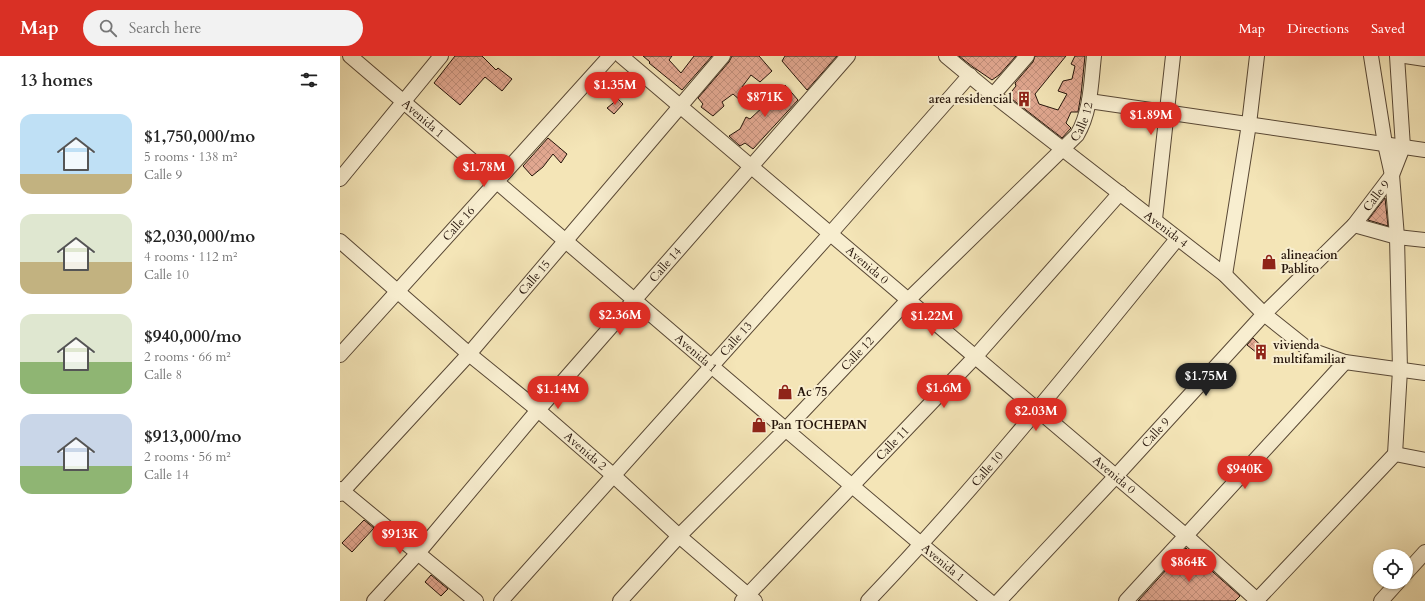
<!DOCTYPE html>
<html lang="en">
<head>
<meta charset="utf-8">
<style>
	body { margin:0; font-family:Cardo,serif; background:#f2f2f2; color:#222; height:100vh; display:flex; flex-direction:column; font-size:15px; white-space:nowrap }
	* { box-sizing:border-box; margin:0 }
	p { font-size:13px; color:#767676 }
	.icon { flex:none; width:22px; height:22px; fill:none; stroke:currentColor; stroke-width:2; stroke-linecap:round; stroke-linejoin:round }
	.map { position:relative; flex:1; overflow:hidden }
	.details { display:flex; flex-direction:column; background:#fff; width:340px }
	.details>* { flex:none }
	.tools { position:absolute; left:1033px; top:493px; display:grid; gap:8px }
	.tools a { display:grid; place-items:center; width:40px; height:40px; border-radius:50%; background:#fff; box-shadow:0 1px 3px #0004; font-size:20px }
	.price { position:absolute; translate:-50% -34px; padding:0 9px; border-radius:14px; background:#d93025; color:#fff; font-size:13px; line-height:26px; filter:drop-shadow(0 1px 2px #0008) }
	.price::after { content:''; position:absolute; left:50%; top:24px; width:12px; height:9px; margin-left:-6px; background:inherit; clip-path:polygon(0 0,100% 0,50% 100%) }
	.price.selected { background:#222; color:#fff }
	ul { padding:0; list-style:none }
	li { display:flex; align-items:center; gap:12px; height:100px; padding:0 20px }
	li span { display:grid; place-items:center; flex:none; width:112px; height:80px; border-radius:12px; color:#555 }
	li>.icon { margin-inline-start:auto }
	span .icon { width:48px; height:48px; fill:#fffc; stroke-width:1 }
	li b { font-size:17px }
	h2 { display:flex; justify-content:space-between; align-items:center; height:48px; padding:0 20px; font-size:17px }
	header { display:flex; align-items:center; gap:24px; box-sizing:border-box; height:56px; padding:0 20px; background:#d93025; color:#fff }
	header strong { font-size:19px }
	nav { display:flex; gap:22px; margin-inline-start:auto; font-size:14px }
	.search { width:280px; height:36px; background:#f2f2f2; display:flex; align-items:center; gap:10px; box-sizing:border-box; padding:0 14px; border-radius:22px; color:#767676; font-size:15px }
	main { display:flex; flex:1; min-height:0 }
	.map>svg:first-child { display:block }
	.building { fill:url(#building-cross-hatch); stroke:#25140a }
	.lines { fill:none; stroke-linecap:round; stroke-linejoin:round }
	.minor-casing { stroke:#594835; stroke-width:16 }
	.minor { stroke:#f8eed0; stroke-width:14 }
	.labels { text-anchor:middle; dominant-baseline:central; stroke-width:4; stroke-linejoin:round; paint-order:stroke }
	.poi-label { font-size:12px; font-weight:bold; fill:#25140a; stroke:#f8eed0; text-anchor:start }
	.street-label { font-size:12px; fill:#25140a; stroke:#f8eed0 }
</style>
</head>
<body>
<header>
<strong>Map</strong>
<div class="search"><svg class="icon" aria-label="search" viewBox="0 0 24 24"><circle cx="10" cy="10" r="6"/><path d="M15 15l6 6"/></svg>Search here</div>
<nav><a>Map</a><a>Directions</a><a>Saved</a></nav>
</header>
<main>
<section class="details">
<h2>13 homes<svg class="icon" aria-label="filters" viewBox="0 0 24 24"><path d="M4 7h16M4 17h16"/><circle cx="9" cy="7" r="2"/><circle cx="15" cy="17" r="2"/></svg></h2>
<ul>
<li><span style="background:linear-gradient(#bfe0f5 75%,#c2b280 0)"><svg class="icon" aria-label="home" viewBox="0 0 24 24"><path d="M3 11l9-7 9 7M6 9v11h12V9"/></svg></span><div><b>$1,750,000/mo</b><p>5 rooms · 138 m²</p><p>Calle 9</p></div></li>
<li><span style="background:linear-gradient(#dfe7d0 60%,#c2b280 0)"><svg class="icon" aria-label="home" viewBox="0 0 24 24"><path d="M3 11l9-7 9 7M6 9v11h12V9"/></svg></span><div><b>$2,030,000/mo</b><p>4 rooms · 112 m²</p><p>Calle 10</p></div></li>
<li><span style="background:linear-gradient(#dfe7d0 60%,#8fb573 0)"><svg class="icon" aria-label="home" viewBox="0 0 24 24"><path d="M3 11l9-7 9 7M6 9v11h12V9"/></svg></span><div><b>$940,000/mo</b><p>2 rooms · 66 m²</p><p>Calle 8</p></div></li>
<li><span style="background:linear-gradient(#c9d6e8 65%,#8fb573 0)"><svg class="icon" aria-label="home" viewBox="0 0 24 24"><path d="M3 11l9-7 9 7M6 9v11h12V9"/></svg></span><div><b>$913,000/mo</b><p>2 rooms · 56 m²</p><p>Calle 14</p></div></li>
</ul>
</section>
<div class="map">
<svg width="1085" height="545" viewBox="0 0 1085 545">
	<defs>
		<pattern id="building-cross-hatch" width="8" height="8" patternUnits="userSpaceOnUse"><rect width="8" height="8" fill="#e2a891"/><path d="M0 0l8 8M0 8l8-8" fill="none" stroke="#c2907c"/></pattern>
	</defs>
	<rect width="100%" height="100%" fill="#f4e5b7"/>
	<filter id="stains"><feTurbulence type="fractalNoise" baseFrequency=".005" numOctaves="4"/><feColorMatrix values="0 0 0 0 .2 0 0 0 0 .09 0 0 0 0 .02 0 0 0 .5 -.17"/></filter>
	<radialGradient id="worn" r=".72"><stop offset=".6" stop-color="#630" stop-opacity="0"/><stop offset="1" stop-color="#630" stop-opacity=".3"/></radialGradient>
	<path class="building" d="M115,0H142L156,14L158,12L172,23L162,35L145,21L120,49L94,27Z
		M303,0H332L329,4L341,17L354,0H372L342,34L309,7L310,6Z
		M392,0H419L432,15L420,26L411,19L402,31L409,37L401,45L393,38L382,46L384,50L373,60L361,51L363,48L358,42L389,6Z
		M445,0H497L467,34L442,5Z
		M619,0H676L659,19L652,24L633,11Z
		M695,0H726L695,38L699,48L718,54L727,38L718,35L723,25L732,23L735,10L731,8L735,0H745L741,39L738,56H731L726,67L731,72L722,82L668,40L676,30L675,27L693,6Z
		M294,22L302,29L294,38L287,31Z
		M445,29L458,44L413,93L405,87L400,90L389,80L400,73L406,61L410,63L425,49L417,40L423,35L432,42Z
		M278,43L283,48L274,58L267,52Z
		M208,82L227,98L221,107L213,98L203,111L192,120L183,110Z
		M1045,142L1048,170L1028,164Z
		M913,282L927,295L922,301L907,289Z
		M24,464L34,472L12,496L2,487Z
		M846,492L900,540L895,545H798Z
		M91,519L108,533L101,540L85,526Z"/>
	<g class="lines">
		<g class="minor-casing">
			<g id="minor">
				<path id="s1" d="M10,0C223,182 434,366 649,545"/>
				<path id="s2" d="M281,0L845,479L918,545"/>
				<path id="s3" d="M606,0L653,39L885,219L924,258L968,293L1005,306L1085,317"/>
				<path d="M1031,0L1045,88L1052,119L1057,181L1060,314L1055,398"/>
				<path d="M1065,0L1085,3"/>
				<path d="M653,39L687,0"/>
				<path d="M749,45L1085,94"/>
				<path d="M0,123L101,0"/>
				<path d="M815,163L833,0"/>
				<path d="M1014,169L1057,181L1085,184"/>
				<path id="s4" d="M0,185L129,298L198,354L274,420L339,480L415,545"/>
				<path d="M885,219L909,68L917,0"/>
				<path id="s5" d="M0,299L270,0"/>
				<path d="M1055,398L1085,404"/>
				<path d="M0,433L136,545"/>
				<path id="s6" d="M0,438L129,298L383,0"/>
				<path d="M1066,517L1085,496"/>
				<path id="s7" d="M34,545L78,497L198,354L508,0"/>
				<path id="s8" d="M161,545L490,178L630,19"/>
				<path id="s9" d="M280,545L339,480L446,373L568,244L737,79C751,56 751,26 754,0"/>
				<path id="s10" d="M402,545L635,301L780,137"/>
				<path id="s11" d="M528,545C638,430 737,306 837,183"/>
				<path id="s12" d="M659,545L776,420L924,258L1014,169L1052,119L1063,91L1057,0"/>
				<path d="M786,545L1005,306"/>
				<path d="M916,545L1055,398"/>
				<path d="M1041,545L1058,526"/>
			</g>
		</g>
		<use href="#minor" class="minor"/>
	</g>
	<defs>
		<g id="building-bare" transform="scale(1.2)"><path d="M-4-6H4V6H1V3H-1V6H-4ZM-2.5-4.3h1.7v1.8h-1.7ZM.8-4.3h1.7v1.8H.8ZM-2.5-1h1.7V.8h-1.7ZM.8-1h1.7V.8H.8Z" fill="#8f2418" stroke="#f8eed0" stroke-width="2.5" paint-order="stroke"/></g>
		<g id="shop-bare" transform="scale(1.2)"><path d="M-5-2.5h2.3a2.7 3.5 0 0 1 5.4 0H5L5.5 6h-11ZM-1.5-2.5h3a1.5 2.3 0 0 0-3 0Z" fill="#8f2418" stroke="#f8eed0" stroke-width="2.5" paint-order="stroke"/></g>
	</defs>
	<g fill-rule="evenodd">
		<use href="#building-bare" x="684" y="43"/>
		<use href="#shop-bare" x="929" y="206"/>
		<use href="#building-bare" x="921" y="296"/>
		<use href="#shop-bare" x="445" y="336"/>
		<use href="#shop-bare" x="419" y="369"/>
	</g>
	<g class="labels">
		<g class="poi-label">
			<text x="672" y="43" text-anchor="end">area residencial</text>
			<text x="941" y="199">alineacion<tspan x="941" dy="14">Pablito</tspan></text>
			<text x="933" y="289">vivienda<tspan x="933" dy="14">multifamiliar</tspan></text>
			<text x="457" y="336">Ac 75</text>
			<text x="431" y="369">Pan TOCHEPAN</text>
		</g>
		<g class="street-label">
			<text stroke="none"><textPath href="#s1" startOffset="96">Avenida 1</textPath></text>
			<text stroke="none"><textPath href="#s9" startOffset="667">Calle 12</textPath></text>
			<text stroke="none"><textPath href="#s12" startOffset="554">Calle 9</textPath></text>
			<text stroke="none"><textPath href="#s5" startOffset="177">Calle 16</textPath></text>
			<text stroke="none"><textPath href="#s3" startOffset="280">Avenida 4</textPath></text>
			<text stroke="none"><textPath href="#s7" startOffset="445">Calle 14</textPath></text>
			<text stroke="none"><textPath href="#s2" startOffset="323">Avenida 0</textPath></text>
			<text stroke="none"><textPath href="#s6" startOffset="291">Calle 15</textPath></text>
			<text stroke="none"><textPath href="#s8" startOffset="352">Calle 13</textPath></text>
			<text stroke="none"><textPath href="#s1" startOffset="456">Avenida 1</textPath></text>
			<text stroke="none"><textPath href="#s9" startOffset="343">Calle 12</textPath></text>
			<text stroke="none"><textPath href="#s12" startOffset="230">Calle 9</textPath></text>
			<text stroke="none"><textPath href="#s10" startOffset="218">Calle 11</textPath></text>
			<text stroke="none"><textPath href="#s4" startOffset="323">Avenida 2</textPath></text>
			<text stroke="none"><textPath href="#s11" startOffset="178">Calle 10</textPath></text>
			<text stroke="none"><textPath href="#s2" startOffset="647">Avenida 0</textPath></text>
			<text stroke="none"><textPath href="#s1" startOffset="780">Avenida 1</textPath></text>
		</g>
	</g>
	<rect width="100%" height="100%" filter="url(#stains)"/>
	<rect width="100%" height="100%" fill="url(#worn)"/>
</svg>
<div class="tools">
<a><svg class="icon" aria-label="locate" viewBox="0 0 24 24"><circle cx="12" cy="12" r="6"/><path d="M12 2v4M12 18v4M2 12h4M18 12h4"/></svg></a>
</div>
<b class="price" style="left:275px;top:50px">$1.35M</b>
<b class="price" style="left:425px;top:62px">$871K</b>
<b class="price" style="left:811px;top:80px">$1.89M</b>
<b class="price" style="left:144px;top:132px">$1.78M</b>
<b class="price" style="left:280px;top:280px">$2.36M</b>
<b class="price" style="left:592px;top:281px">$1.22M</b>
<b class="price selected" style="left:866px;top:341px">$1.75M</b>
<b class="price" style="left:604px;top:353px">$1.6M</b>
<b class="price" style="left:218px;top:354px">$1.14M</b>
<b class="price" style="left:696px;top:376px">$2.03M</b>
<b class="price" style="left:905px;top:434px">$940K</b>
<b class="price" style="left:60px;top:499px">$913K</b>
<b class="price" style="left:849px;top:527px">$864K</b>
</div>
</main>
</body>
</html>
